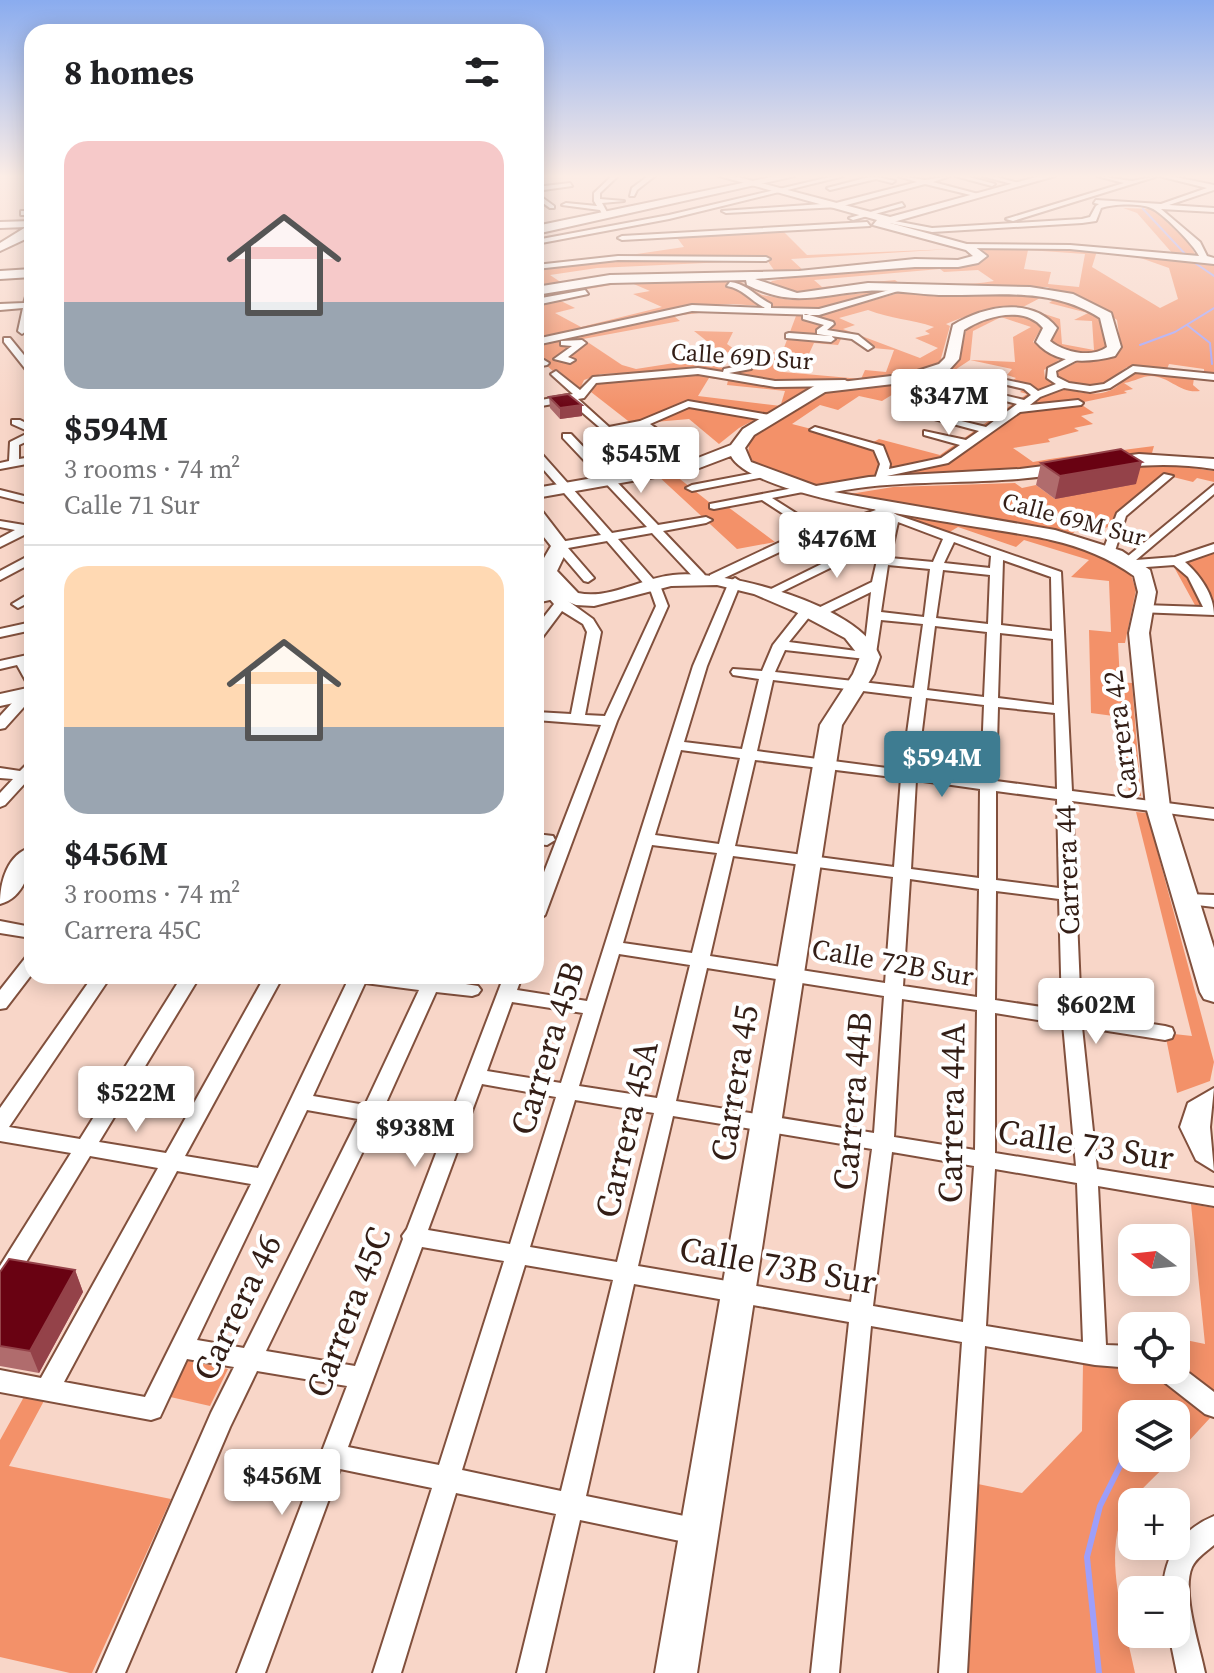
<!DOCTYPE html>
<html lang="en">
<head>
<meta charset="utf-8">
<style>
	body { margin:0; font-family:"Source Serif 4",serif; background:#f6f6f6; color:#202124; height:100vh; display:flex; flex-direction:column; font-size:30px; white-space:nowrap }
	* { box-sizing:border-box; margin:0 }
	p { font-size:26px; color:#757577 }
	.icon { flex:none; width:44px; height:44px; fill:none; stroke:currentColor; stroke-width:2; stroke-linecap:round; stroke-linejoin:round }
	.map { position:relative; flex:1; overflow:hidden }
	.details { position:absolute; left:24px; top:24px; width:520px; height:960px; display:flex; flex-direction:column; background:#fff; border-radius:24px; box-shadow:0 4px 20px #0003 }
	.details>* { flex:none }
	.needle { width:52px; rotate:285deg }
	.fabs { position:absolute; left:1118px; top:1224px; display:grid; gap:16px }
	.fabs a { display:grid; place-items:center; width:72px; height:72px; border-radius:16px; background:#fff; box-shadow:0 4px 20px #0003; font-size:40px }
	.price { position:absolute; translate:-50% -68px; padding:0 18px; border-radius:8px; background:#fff; color:#222; font-size:26px; line-height:52px; filter:drop-shadow(0 2px 4px #0008) }
	.price::after { content:''; position:absolute; left:50%; top:48px; width:24px; height:18px; margin-left:-12px; background:inherit; clip-path:polygon(0 0,100% 0,50% 100%) }
	.price.current { background:#3e7c91; color:#fff }
	ul { padding:0; list-style:none }
	li { display:grid; align-content:center; gap:16px; height:424px; padding:0 40px }
	li+li { border-top:2px solid #e0e0e0 }
	li span { display:grid; place-items:center; height:248px; border-radius:24px; color:#555 }
	li>.icon { margin-inline-start:auto }
	span .icon { width:144px; height:144px; fill:#fffc; stroke-width:1 }
	li b { font-size:34px }
	h2 { display:flex; justify-content:space-between; align-items:center; height:96px; padding:0 40px; font-size:34px }
	.map>svg:first-child { display:block }
	.green { fill:#f39169; fill-rule:evenodd }
	.lines { fill:none; stroke-linecap:round; stroke-linejoin:round }
	.stream-far1 { stroke:#9e9ffa; stroke-width:2 }
	.stream { stroke:#9e9ffa; stroke-width:6 }
	.street-casing { stroke:#81503d; stroke-width:4 }
	.secondary-casing { stroke:#81503d; stroke-width:4 }
	.primary-casing { stroke:#81503d; stroke-width:4 }
	.street { fill:#fff; fill-rule:evenodd }
	.secondary { fill:#fff; fill-rule:evenodd }
	.primary { fill:#fff; fill-rule:evenodd }
	.wall { fill:#b06c6d }
	.shaded-wall { fill:#944249 }
	.building { fill:#690212; stroke:#944249; stroke-width:2 }
	.labels { text-anchor:middle; dominant-baseline:central; stroke-width:8; stroke-linejoin:round; paint-order:stroke }
	.far-street-label { font-size:24px; fill:#331e16; stroke:#fff }
	.street-label { font-size:28px; fill:#331e16; stroke:#fff }
	.near-street-label { font-size:34px; fill:#331e16; stroke:#fff }
</style>
</head>
<body>
<div class="map">
<svg width="1214" height="1673" viewBox="0 0 1214 1673">
	<rect width="100%" height="100%" fill="#f8d6c8"/>
	<path class="green" d="M1123,208L1153,209L1188,242L1197,257L1066,244L1173,254L1137,213Z
		M782,230L807,255L952,249L791,259L805,272L776,273L767,260L597,268L550,275L565,285L536,289V269L684,247L675,235Z
		M981,248L1097,251L1092,267L1160,308L1178,299L1169,268L1135,256L1214,265V374H1204V369L1169,364L1167,369L1127,367L1104,384L1094,387L1058,380L1056,372L1080,361L1117,355L1121,349L1117,320L1097,306L1047,287L947,290L895,285L801,297L767,286L772,281L788,278L975,264L989,257ZM1028,250L1085,254L1079,287L1048,284L1051,272L1024,269ZM940,269L944,272L978,270L994,281C961,287 931,282 899,283L895,280L822,287L814,280Z
		M738,280L762,295L792,300L886,291L815,310L733,304L688,306L536,339V293L595,284ZM629,282L650,291L633,294L662,307L581,327L555,313L575,308L559,300L582,290Z
		M1029,291C1061,293 1117,308 1104,351C1086,356 1062,356 1051,340L1057,326C1029,298 976,311 946,324L950,326L940,362C909,389 773,385 734,373L754,366V358L740,351L722,353L694,331L733,332L727,344L734,349L782,353L796,316L715,311L674,316L680,321L583,339L622,365L636,369L706,358L726,370L601,374L584,380L579,391L559,371L554,372L536,356V344L708,308L801,314L824,325L817,329V332L842,337L838,345L814,343L808,356L791,355L783,372L861,379L865,370L886,372L894,350L873,348L856,336L829,333L826,330L833,324L809,314L835,311L899,293ZM1044,296L1055,299L1049,303L1088,313L1074,320L1092,321L1094,350L1062,344L1060,319L1023,307ZM868,310C891,319 911,319 934,327L925,331L930,334L915,338L938,348L920,358L843,329L855,325L839,318Z
		M1010,314L1034,319L1043,325L1033,342L1062,358L1044,370L1045,378C1061,390 1098,401 1116,387C1125,381 1125,375 1137,371L1194,378L1193,385L1200,391C1180,394 1169,376 1151,376C1142,376 1136,381 1124,383L1133,389L1124,391L1127,393L1079,403L1094,413L1081,416L1093,424L1074,428L1079,431L1048,439L1050,442L1013,448L1033,462C1075,454 1112,452 1154,446L1152,453L1000,472L885,475L811,486L756,464L748,456L749,442L755,436L833,389L916,380L948,370L959,360L966,330L997,315ZM1001,317L1031,327L1013,337L1015,362L970,360L973,331ZM970,360L1012,369L1007,375L1016,378L1009,383L1025,388L1020,392L1027,394L940,455L879,439L870,444L792,424L820,405L838,410L859,396L882,401L911,383L929,387Z
		M688,374C730,375 769,387 812,387L781,404L785,391L727,385L728,380L709,378L698,396L781,406L739,428L719,444L689,419L632,424L591,392L600,380Z
		M1165,464L1214,471V482L1197,478L1193,482L1165,475L1118,513L1111,526L1097,531L1079,528L1071,535L1017,522L850,494L893,487L1015,483L1022,488L1036,485L1055,499L1127,466Z
		M671,472L714,506L724,504L775,542L737,549L657,475Z
		M883,508L1003,527L1108,557L1130,572L1136,590L1125,643H1118L1120,682L1132,683L1141,796L1129,794L1121,717L1091,713L1089,630L1111,632L1109,581L1071,577L1089,560L1024,540L1016,547L958,527L948,533Z
		M1214,552V604L1196,607L1174,567Z
		M1136,812L1147,813L1214,1062L1210,1081L1177,1093L1165,1033L1192,1036Z
		M1191,1204L1214,1208V1393L1176,1364V1338L1205,1344Z
		M184,1360L228,1369L210,1406L166,1396Z
		M1083,1363H1132V1370L1154,1372L1210,1418L1176,1455V1414H1132V1458H1173C1159,1474 1138,1490 1127,1508C1100,1550 1126,1628 1135,1673H960L973,1483L1022,1493L1082,1431Z
		M25,1395L45,1399L9,1466L171,1499L92,1673H70L0,1657V1440Z"/>
	<g class="lines">
		<path class="stream-far1" d="M1143,209L1188,257
			M1195,263L1214,276
			M1187,325L1210,343L1212,364
			M1140,345L1175,332L1214,308"/>
		<path class="stream" d="M1147,1414L1151,1406
			M1099,1673L1087,1557L1100,1506L1132,1442"/>
		<g class="street-casing">
			<path id="street" d="M612,176H618L600,193V199L624,201L602,203L608,214H602L600,210L562,205L566,203L597,206L594,201V193Z
				M648,176H655L637,190L634,196H630L632,188Z
				M834,176H844L669,219L536,244V240L669,215Z
				M873,176L895,181L892,183L876,179L830,190L827,188Z
				M898,176L925,180L950,176L933,182L982,195L979,197L925,184L839,207L726,213L722,211L836,203L917,182Z
				M955,176H965L995,184L992,186Z
				M982,176H992L1023,184L1020,186Z
				M1097,176L1132,181L1158,176L1013,221L1006,219L1124,183Z
				M1159,176H1170L1214,185V190L1169,205L1214,208V212L1161,209L1200,242L1207,256L1214,258V264L1070,249L962,248L958,246L962,244L1070,245L1199,256C1194,245 1162,212 1151,208C1138,203 1113,204 1101,208L1096,221L1082,223L932,232L880,221L884,219L932,228L1082,219L1090,217L1096,206L1099,204L1094,203L1096,200L1161,204L1207,188Z
				M570,183L572,186L536,191V187Z
				M536,193L554,206V208H550L536,198Z
				M902,203L904,206L853,220L849,218Z
				M21,211H32V215H21Z
				M867,222L870,226L622,240L618,238L622,236Z
				M618,256L766,257L770,259L766,261L618,260L536,269V265Z
				M730,282C746,283 756,297 771,304V308L819,309L904,286L908,288L819,315L692,311L536,345V339L692,305L765,308C751,301 742,288 727,286Z
				M585,290L588,294L536,305V299Z
				M27,293H32V308L26,331L22,334L18,331L23,308L0,310V304L24,303Z
				M806,314L833,322L834,324L827,330L858,335L873,347L868,350L852,339L817,334V330L824,325L803,319V315Z
				M789,333L831,336L835,339L831,342L786,338V334Z
				M4,338H10L32,365V371H27L4,342Z
				M561,341L582,340L586,343L568,357L575,360L570,363L554,359L572,346L561,345Z
				M1078,353L1083,356L1081,358L1056,371L1057,377L1069,383L1090,386L1104,384L1133,366L1214,374V380L1135,372L1110,388L1090,392L1064,388L1040,397L1030,405L1078,400L1083,403L1081,405L1020,412L948,463L887,476L884,481L880,482L875,479L880,464L874,450L810,430L815,427L883,446L890,464L889,469L941,458L960,445L924,435V431L966,440L979,431L916,414V410L986,427L999,417L934,399L939,396L1005,413L1017,404L952,387L957,384L1024,400L1031,395L1024,389L969,376L974,373L1030,385L1038,391L1056,384L1047,378L1048,368Z
				M751,357L756,360L751,369L729,373L775,381L845,380L850,383L845,386L775,387L698,374L596,383L584,398L578,399L609,427L640,421L688,401L770,415L775,418L770,421L689,407L650,424L703,462V466L699,467L641,427L615,432L659,470V474L655,475L569,401L536,407V401L573,394L553,376L551,374L556,371L580,390L593,377L698,368L723,372L724,369L744,365Z
				M544,360L549,363L547,365L536,367V361Z
				M12,420H20L32,426V439L19,445V459L32,457V463L0,469V463L9,461L10,442L30,432L12,424Z
				M563,434H571L658,525L706,517L712,520L706,523L663,531L704,574L706,577L700,581L696,580L652,533L618,539L661,588L668,606L617,721L545,915L536,921V893L601,725L536,720V712L571,714L587,632L583,624L562,611L541,639L536,640V627L554,604L547,596L553,592L557,593L593,619L601,632L585,715L605,716L656,606L651,592L607,541L568,548L594,578L588,582L584,581L554,546L560,542L601,535L536,461V451L540,452L612,533L647,527L563,438Z
				M765,471L769,472V476L692,491L686,488L692,485Z
				M1164,474L1173,476L1126,516L1115,551L1109,555L1105,554L1103,551L1117,513Z
				M1214,485V494L1136,560L1175,557L1214,544V552L1185,562C1200,575 1214,595 1214,615L1138,612L1137,609L1143,605L1203,607L1188,577L1174,565L1133,568L1122,561Z
				M804,486L810,489L808,491L772,498L821,529L876,510L866,503L872,500L897,515L1061,572L1072,791L1214,809V819L1072,801L1081,1013L1165,1026L1172,1028L1174,1033L1172,1038L1165,1040L1082,1027L1097,1169L1214,1188V1206L1098,1186L1106,1345L1132,1346V1368L1095,1365L985,1346L967,1673H939L962,1342L871,1326L839,1673H811L849,1322L634,1284L586,1496L699,1519L708,1523L712,1532L708,1541L699,1545L580,1520L545,1673H517L556,1514L456,1493L401,1673H373L432,1488L340,1469L265,1673H237L347,1386L257,1371L230,1427L125,1673H97L211,1413L234,1367L187,1359L160,1417L151,1420L0,1392V1370L41,1378L158,1168L90,1156L8,1292L0,1295V1266L71,1153L0,1141V1108L93,976H111L9,1127L80,1139L182,976H200L99,1142L166,1153L265,976H283L185,1156L258,1168L350,976H443L441,980L478,986L481,990L478,994L472,996L436,992L381,1114L266,1351L355,1366L403,1239L402,1236L407,1229L504,976H522L517,990L587,1001L693,666L729,582L735,578L741,582L707,666L684,742L742,749L759,679L733,675L731,672L733,669L762,671L773,645L803,607L808,606L814,610L872,582L881,543L773,596L769,597L763,593L884,533L887,518L883,515L786,549L718,581H710V575L778,543L811,532L762,500L714,509L710,508V504ZM898,522L943,539L933,562L890,558ZM954,542L991,556L990,568L944,563ZM1003,560L1051,577L1052,631L1001,625ZM888,565L930,569L924,617L881,612ZM943,570L990,575L988,624L936,618ZM871,592L864,652L789,642L810,616L820,617ZM881,620L923,624L914,688L775,672L785,650L875,660ZM935,626L987,632L984,697L927,690ZM1000,633L1053,639L1054,705L998,698ZM773,680L912,697L902,770L757,751ZM926,698L984,705L981,780L917,771ZM998,707L1055,713L1057,789L996,781ZM681,750L740,758L719,844L655,835ZM755,760L901,778L894,867L735,846ZM916,780L980,789L979,878L911,869ZM996,791L1057,799L1059,888L996,880ZM652,845L717,853L692,953L623,943ZM733,856L893,877L885,983L710,956ZM910,879L979,889L977,997L903,986ZM996,891L1059,899L1062,1010L995,1000ZM619,954L690,965L657,1098L579,1086ZM707,968L884,996L874,1133L676,1101ZM365,983L419,990L365,1105L313,1096ZM902,999L977,1010L975,1150L894,1137ZM512,1002L583,1013L561,1083L487,1071ZM995,1013L1063,1024L1076,1166L995,1153ZM482,1084L556,1097L510,1244L428,1230ZM575,1100L654,1113L617,1262L530,1247ZM307,1110L358,1119L244,1348L197,1340ZM673,1116L872,1149L851,1302L638,1266ZM892,1152L974,1166L963,1322L873,1306ZM995,1169L1077,1183L1083,1342L986,1326ZM177,1171L251,1184L145,1397L64,1382ZM422,1247L504,1261L439,1465L348,1447ZM525,1265L613,1280L561,1491L462,1470Z
				M0,490L32,498V504L0,496Z
				M0,521L24,525L32,523V531L0,547V538L15,530L0,527Z
				M32,554V563L0,580V571Z
				M32,592V601L18,608L12,604Z
				M32,622V630L0,637V629Z
				M32,654V662L30,663L32,684L27,683L17,665L0,669V661Z
				M28,690L32,691V698L5,728L0,729V716L23,691Z
				M32,762V781H27L5,805L0,807V793L13,779L0,778V768L20,771L27,764Z
				M536,834L553,836L555,840L547,845L536,844Z
				M1186,894L1214,895V907L1180,903L1178,899Z
				M0,921L31,927L32,934L25,937L0,933Z
				M32,955V974L6,1008L0,1009V990L26,957Z
				M1176,1363L1214,1392V1417L1205,1414L1159,1378L1155,1370H1176Z
				M1214,1516V1545C1207,1551 1196,1558 1192,1567C1181,1592 1200,1647 1205,1673H1177L1169,1634H1176V1590H1163C1164,1556 1182,1529 1214,1516Z"/>
		</g>
		<g class="secondary-casing">
			<path id="secondary" d="M719,176H734L890,217L1040,176H1055L890,223L974,246L987,256L978,263L958,267H915L755,279L797,293L868,283L1030,287L1073,294L1111,313L1121,347L1115,356C1088,363 1056,365 1036,342L1043,328C1024,305 986,316 964,330L959,359L949,370L910,382L825,392L754,435L745,448L751,462L816,486L869,477L1020,469L1139,454L1214,459V469C1147,458 1085,473 1018,479C957,484 894,480 834,492L1055,530L1122,551L1150,570L1156,592L1149,633L1170,807L1214,948V1002L1204,999L1200,992L1146,807L1129,633L1138,592L1134,576C1109,558 1082,547 1051,540C994,526 754,502 731,456L694,470L536,498V488L690,461L731,445L743,429L816,385L908,374L939,364L945,358L953,325C984,306 1032,296 1057,328L1050,341C1065,353 1092,358 1107,347L1100,318C1050,286 996,296 939,295C915,294 890,289 866,291C816,295 795,308 747,285L746,280L610,283L536,295V287L610,275L799,271L915,259L958,260L973,256L966,250L873,225L877,220Z
				M32,221V236L0,251V243L26,227L0,228V222Z
				M536,510L542,511L569,546L557,571L578,593C609,600 642,578 673,575C724,569 861,605 880,657L874,674L842,725L697,1673H655L820,725L853,674L860,657L845,638L796,612L754,594L717,585L671,586L594,606L576,605L559,598L536,603V591H541L537,570L551,546L536,527Z
				M32,687V699L0,706V694Z
				M32,847C32,869 24,898 0,904C0,882 7,854 32,847Z
				M1214,1088L1210,1127L1214,1171L1196,1160L1180,1127L1188,1103Z"/>
		</g>
		<g class="primary-casing">
			<path id="primary" d="M776,176H795L536,234V226Z
				M32,269V277L0,279V271Z"/>
		</g>
		<use href="#street" class="street"/>
		<use href="#secondary" class="secondary"/>
		<use href="#primary" class="primary"/>
	</g>
	<path class="wall" d="M549,397L582,405V416L560,419L550,408Z
		M1041,463L1136,484L1055,499L1036,485Z
		M75,1270L83,1292L39,1373L0,1366V1272Z"/>
	<path class="shaded-wall" d="M582,405V416L560,419V408Z
		M1142,462L1136,484L1055,499L1060,476Z
		M75,1270L83,1292L39,1373L30,1351Z"/>
	<path class="building" d="M568,394L582,405L560,408L549,397Z
		M1121,449L1142,462L1060,476L1041,463Z
		M9,1259L75,1270L30,1351L0,1346V1272Z"/>
	<linearGradient id="sky" x2="0" y2="1"><stop stop-color="#8aacef"/><stop offset="0.43" stop-color="#fcede6"/><stop offset="1" stop-color="#fcede6" stop-opacity="0"/></linearGradient>
	<rect width="1214" height="410" fill="url(#sky)"/>
	<g class="labels">
		<g class="far-street-label">
			<text transform="translate(742 356) rotate(4)">Calle 69D Sur</text>
			<text transform="translate(1074 519) rotate(15)">Calle 69M Sur</text>
		</g>
		<g class="street-label">
			<text transform="translate(1120 735) rotate(-97)">Carrera 42</text>
			<text transform="translate(1067 870) rotate(-92)">Carrera 44</text>
			<text transform="translate(893 962) rotate(10)">Calle 72B Sur</text>
		</g>
		<g class="near-street-label">
			<text transform="translate(547 1048) rotate(-73)">Carrera 45B</text>
			<text transform="translate(734 1083) rotate(-81)">Carrera 45</text>
			<text transform="translate(852 1101) rotate(-85)">Carrera 44B</text>
			<text transform="translate(951 1113) rotate(-89)">Carrera 44A</text>
			<text transform="translate(626 1129) rotate(-77)">Carrera 45A</text>
			<text transform="translate(1086 1144) rotate(9)">Calle 73 Sur</text>
			<text transform="translate(778 1265) rotate(10)">Calle 73B Sur</text>
			<text transform="translate(237 1307) rotate(-64)">Carrera 46</text>
			<text transform="translate(348 1312) rotate(-69)">Carrera 45C</text>
		</g>
	</g>
</svg>
<div class="fabs">
<a><svg class="needle" viewBox="-14 -14 28 28"><path d="M0-13l5 13h-10z" fill="#e53935"/><path d="M0 13l5-13h-10z" fill="#757577"/></svg></a>
<a><svg class="icon" aria-label="locate" viewBox="0 0 24 24"><circle cx="12" cy="12" r="6"/><path d="M12 2v4M12 18v4M2 12h4M18 12h4"/></svg></a>
<a><svg class="icon" aria-label="layers" viewBox="0 0 24 24"><path d="M12 4l9 5-9 5-9-5zM3 14l9 5 9-5"/></svg></a>
<a>+</a>
<a>−</a>
</div>
<b class="price" style="left:949px;top:437px">$347M</b>
<b class="price" style="left:641px;top:495px">$545M</b>
<b class="price" style="left:837px;top:580px">$476M</b>
<b class="price current" style="left:942px;top:799px">$594M</b>
<b class="price" style="left:1096px;top:1046px">$602M</b>
<b class="price" style="left:136px;top:1134px">$522M</b>
<b class="price" style="left:415px;top:1169px">$938M</b>
<b class="price" style="left:282px;top:1517px">$456M</b>
<section class="details">
<h2>8 homes<svg class="icon" aria-label="filters" viewBox="0 0 24 24"><path d="M4 7h16M4 17h16"/><circle cx="9" cy="7" r="2"/><circle cx="15" cy="17" r="2"/></svg></h2>
<ul>
<li><span style="background:linear-gradient(#f6c9c9 65%,#9aa5b1 0)"><svg class="icon" aria-label="home" viewBox="0 0 24 24"><path d="M3 11l9-7 9 7M6 9v11h12V9"/></svg></span><div><b>$594M</b><p>3 rooms · 74 m²</p><p>Calle 71 Sur</p></div></li>
<li><span style="background:linear-gradient(#ffd9b3 65%,#9aa5b1 0)"><svg class="icon" aria-label="home" viewBox="0 0 24 24"><path d="M3 11l9-7 9 7M6 9v11h12V9"/></svg></span><div><b>$456M</b><p>3 rooms · 74 m²</p><p>Carrera 45C</p></div></li>
</ul>
</section>
</div>
</body>
</html>
